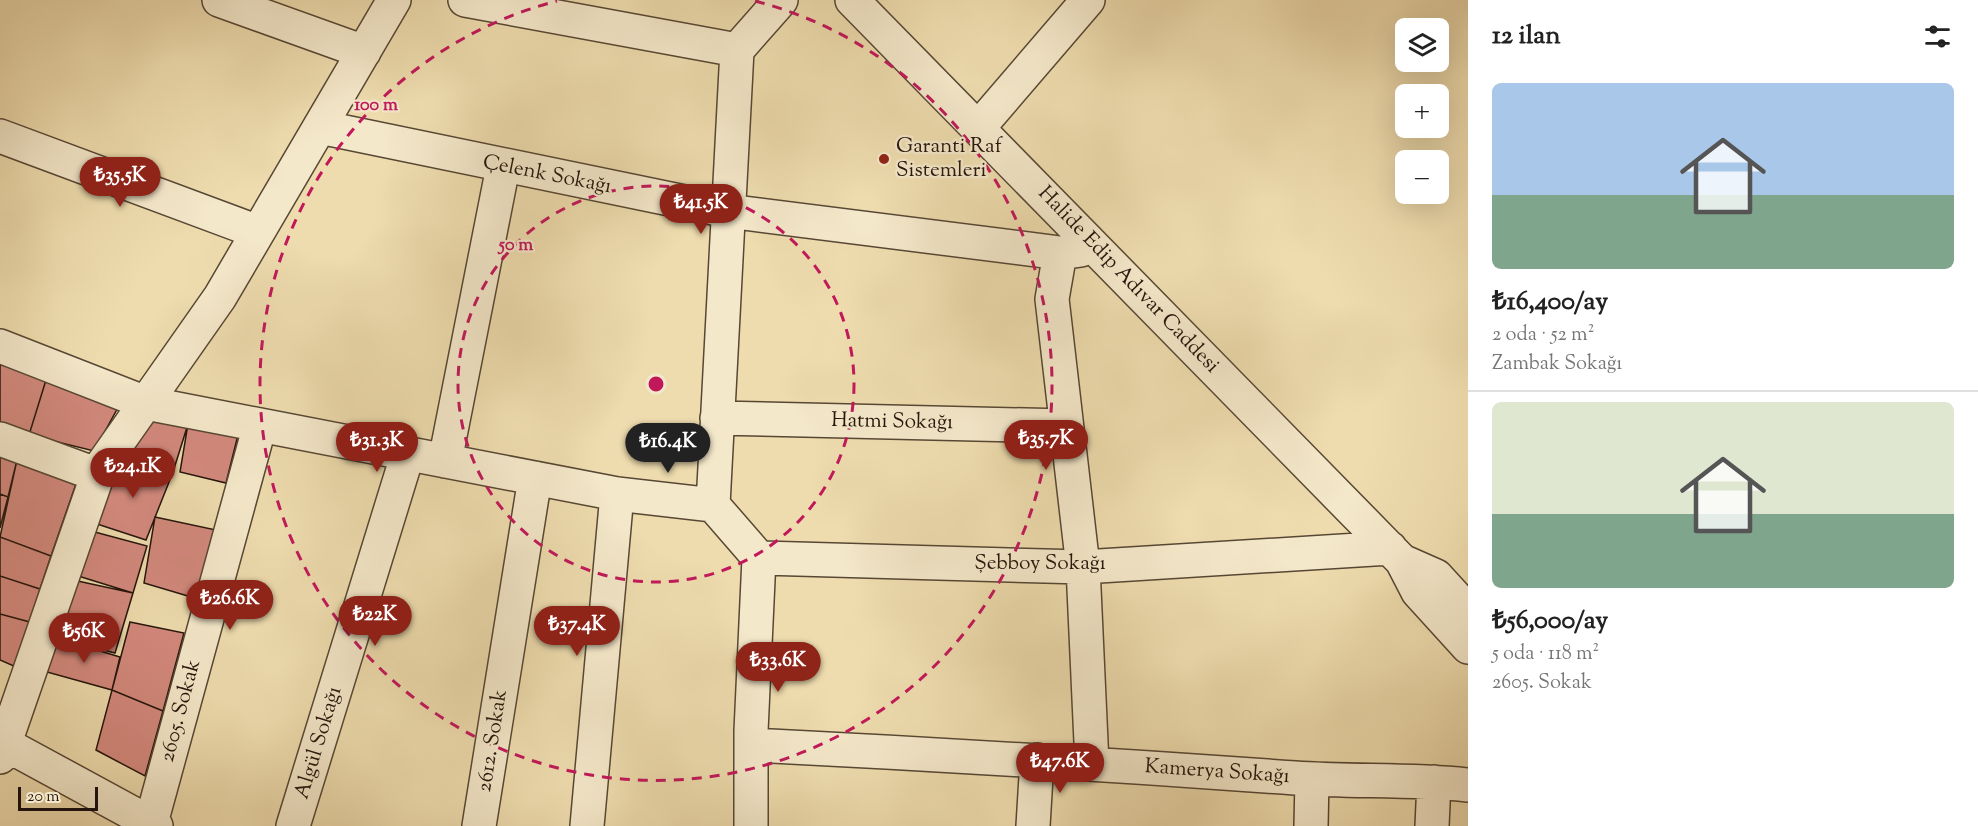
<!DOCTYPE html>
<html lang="tr">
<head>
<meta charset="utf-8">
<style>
	body { margin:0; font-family:"Sorts Mill Goudy",serif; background:#f2f2f2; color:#222; height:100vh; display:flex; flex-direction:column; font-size:22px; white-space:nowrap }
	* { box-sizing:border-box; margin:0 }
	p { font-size:20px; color:#767676 }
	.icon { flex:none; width:33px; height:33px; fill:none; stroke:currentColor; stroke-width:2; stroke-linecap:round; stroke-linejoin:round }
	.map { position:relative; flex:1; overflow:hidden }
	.drawer { display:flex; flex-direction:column; background:#fff; width:510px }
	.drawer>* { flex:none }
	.fabs { position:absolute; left:1395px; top:18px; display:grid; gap:12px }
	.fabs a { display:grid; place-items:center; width:54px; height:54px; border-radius:9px; background:#fff; box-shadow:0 6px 24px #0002; font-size:30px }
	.scale { position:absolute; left:18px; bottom:15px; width:80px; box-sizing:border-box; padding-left:6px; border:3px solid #25150c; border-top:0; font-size:16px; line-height:21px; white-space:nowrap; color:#25150c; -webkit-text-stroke:4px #f4e8ca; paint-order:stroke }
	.price { position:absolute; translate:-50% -51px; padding:0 14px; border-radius:21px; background:#8f2418; color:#fff; font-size:20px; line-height:39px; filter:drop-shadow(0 2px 3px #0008) }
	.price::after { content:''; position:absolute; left:50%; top:36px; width:18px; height:14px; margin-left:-9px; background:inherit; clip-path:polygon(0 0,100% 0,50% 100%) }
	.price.active { background:#222; color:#fff }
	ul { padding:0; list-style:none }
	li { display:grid; align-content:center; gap:12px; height:318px; padding:0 24px }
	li+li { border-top:2px solid #e0e0e0 }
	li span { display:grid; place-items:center; height:186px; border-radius:9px; color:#555 }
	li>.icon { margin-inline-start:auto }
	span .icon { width:108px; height:108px; fill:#fffc; stroke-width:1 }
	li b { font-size:26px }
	h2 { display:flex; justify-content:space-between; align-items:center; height:72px; padding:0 24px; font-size:26px }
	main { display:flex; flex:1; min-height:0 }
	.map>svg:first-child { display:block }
	.building { fill:#d3897d; stroke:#25150c; stroke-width:1.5 }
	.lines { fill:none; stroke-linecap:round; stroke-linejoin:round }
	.minor-casing { stroke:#574734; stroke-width:36 }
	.minor { stroke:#f4e8ca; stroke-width:33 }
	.ring { fill:none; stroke:#c2185b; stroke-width:3; stroke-dasharray:10 8 }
	.poi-dot { fill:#8f2418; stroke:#f4e8ca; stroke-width:2 }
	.labels { text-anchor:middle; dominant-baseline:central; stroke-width:4.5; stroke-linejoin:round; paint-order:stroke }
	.poi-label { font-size:21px; fill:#25150c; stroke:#f4e8ca; text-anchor:start }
	.street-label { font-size:21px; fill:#25150c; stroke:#f4e8ca }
	.centre { fill:#c2185b; stroke:#f4e8ca; stroke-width:3 }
	.ring-label { font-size:18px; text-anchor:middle; font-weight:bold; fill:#c2185b; stroke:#f4e8ca; stroke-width:4.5; stroke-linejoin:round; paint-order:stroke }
</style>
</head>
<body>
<main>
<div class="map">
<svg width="1468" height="826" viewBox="0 0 1468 826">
	<rect width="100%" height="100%" fill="#eedcae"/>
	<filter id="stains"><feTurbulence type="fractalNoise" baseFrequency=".00333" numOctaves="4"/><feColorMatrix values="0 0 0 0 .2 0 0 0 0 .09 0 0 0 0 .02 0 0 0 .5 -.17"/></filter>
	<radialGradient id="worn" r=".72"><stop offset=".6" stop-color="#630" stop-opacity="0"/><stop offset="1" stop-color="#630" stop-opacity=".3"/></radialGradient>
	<path class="building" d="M0,364L46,380L29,435L0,424Z
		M46,380L120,404L94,451L29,435Z
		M152,419L188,424L173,472L125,459Z
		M188,424L238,435L226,483L180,472Z
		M0,453L17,460L8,497L0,494Z
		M125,459L173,472L146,540L94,523L102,491Z
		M17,460L77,481L51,556L0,537Z
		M0,494L8,497L0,528Z
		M155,517L216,530L198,599L144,583Z
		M91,531L147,546L133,593L75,575Z
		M0,537L51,556L40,589L0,576Z
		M0,576L40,589L30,622L0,614Z
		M73,580L133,593L115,653L57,638Z
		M0,614L30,622L16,667L0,660Z
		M130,622L184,633L163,711L112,690Z
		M57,638L120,657L112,690L47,672Z
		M112,690L163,711L145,776L96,750Z"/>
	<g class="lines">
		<g class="minor-casing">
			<path id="minor" d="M219,0L364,52
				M465,0L737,50
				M852,0L1402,561L1418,592L1468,647
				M320,127L728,211L1060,253
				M979,127L1088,0
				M0,136L258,232
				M1081,250L1060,253L1052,299L1083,567L1092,764
				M0,346L146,403L617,494L713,505
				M717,418L1066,426
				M0,439L98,475
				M445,461L503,167
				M713,505L759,558L1083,567L1390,548
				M713,505L737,50L781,0
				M1402,561L1436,576L1468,611
				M5,744L156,826
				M751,745C932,754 1114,765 1295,778C1353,782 1411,779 1468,785
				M0,757L100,468L220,297L394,0
				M151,823L260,425
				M293,826L408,453
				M479,826L535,478
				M587,826L617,494
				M751,826V731L759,558
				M1033,826L1037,760
				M1311,826L1312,779
				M1432,826L1434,782"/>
		</g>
		<use href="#minor" class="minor"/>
	</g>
	<g class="ring">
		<circle cx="656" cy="384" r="198"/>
		<path d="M755 1A396 396 0 1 1 557 1"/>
	</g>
	<circle class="poi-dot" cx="884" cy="159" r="6"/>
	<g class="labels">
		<g class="poi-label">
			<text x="896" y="147">Garanti Raf<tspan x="896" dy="24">Sistemleri</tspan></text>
		</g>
		<g class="street-label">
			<text transform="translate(547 175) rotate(11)">Çelenk Sokağı</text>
			<text transform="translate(1128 280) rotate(46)">Halide Edip Adıvar Caddesi</text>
			<text transform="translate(892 422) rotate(1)">Hatmi Sokağı</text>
			<text x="1040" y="564">Şebboy Sokağı</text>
			<text transform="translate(181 711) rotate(-75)">2605. Sokak</text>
			<text transform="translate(493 741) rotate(-81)">2612. Sokak</text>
			<text transform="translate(319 743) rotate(-73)">Algül Sokağı</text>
			<text transform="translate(1217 772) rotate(4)">Kamerya Sokağı</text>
		</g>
	</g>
	<circle cx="656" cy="384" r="9" class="centre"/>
	<g class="ring-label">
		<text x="376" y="110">100 m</text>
		<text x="516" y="250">50 m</text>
	</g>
	<rect width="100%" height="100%" filter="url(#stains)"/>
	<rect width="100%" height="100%" fill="url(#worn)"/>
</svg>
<div class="fabs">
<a><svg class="icon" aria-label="layers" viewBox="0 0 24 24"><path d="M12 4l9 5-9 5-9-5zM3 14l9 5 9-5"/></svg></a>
<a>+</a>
<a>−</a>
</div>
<div class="scale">20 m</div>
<b class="price" style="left:120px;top:208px">₺35.5K</b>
<b class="price" style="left:701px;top:235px">₺41.5K</b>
<b class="price" style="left:1046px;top:471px">₺35.7K</b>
<b class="price" style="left:377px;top:473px">₺31.3K</b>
<b class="price active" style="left:668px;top:474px">₺16.4K</b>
<b class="price" style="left:133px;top:499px">₺24.1K</b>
<b class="price" style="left:230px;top:631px">₺26.6K</b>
<b class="price" style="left:375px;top:647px">₺22K</b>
<b class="price" style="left:577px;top:657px">₺37.4K</b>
<b class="price" style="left:84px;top:664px">₺56K</b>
<b class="price" style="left:778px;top:693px">₺33.6K</b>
<b class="price" style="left:1060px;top:794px">₺47.6K</b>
</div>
<section class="drawer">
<h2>12 ilan<svg class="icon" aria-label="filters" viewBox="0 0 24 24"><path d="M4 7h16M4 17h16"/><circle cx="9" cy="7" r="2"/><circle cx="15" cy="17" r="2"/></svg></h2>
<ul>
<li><span style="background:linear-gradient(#a9c7e8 60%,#7fa58c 0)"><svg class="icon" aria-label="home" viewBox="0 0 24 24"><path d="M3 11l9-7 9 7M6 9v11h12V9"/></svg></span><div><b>₺16,400/ay</b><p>2 oda · 52 m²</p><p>Zambak Sokağı</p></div></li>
<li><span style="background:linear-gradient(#dfe7d0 60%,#7fa58c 0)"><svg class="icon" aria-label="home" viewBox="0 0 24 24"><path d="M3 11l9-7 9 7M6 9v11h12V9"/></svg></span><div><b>₺56,000/ay</b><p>5 oda · 118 m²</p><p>2605. Sokak</p></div></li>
</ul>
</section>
</main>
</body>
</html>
